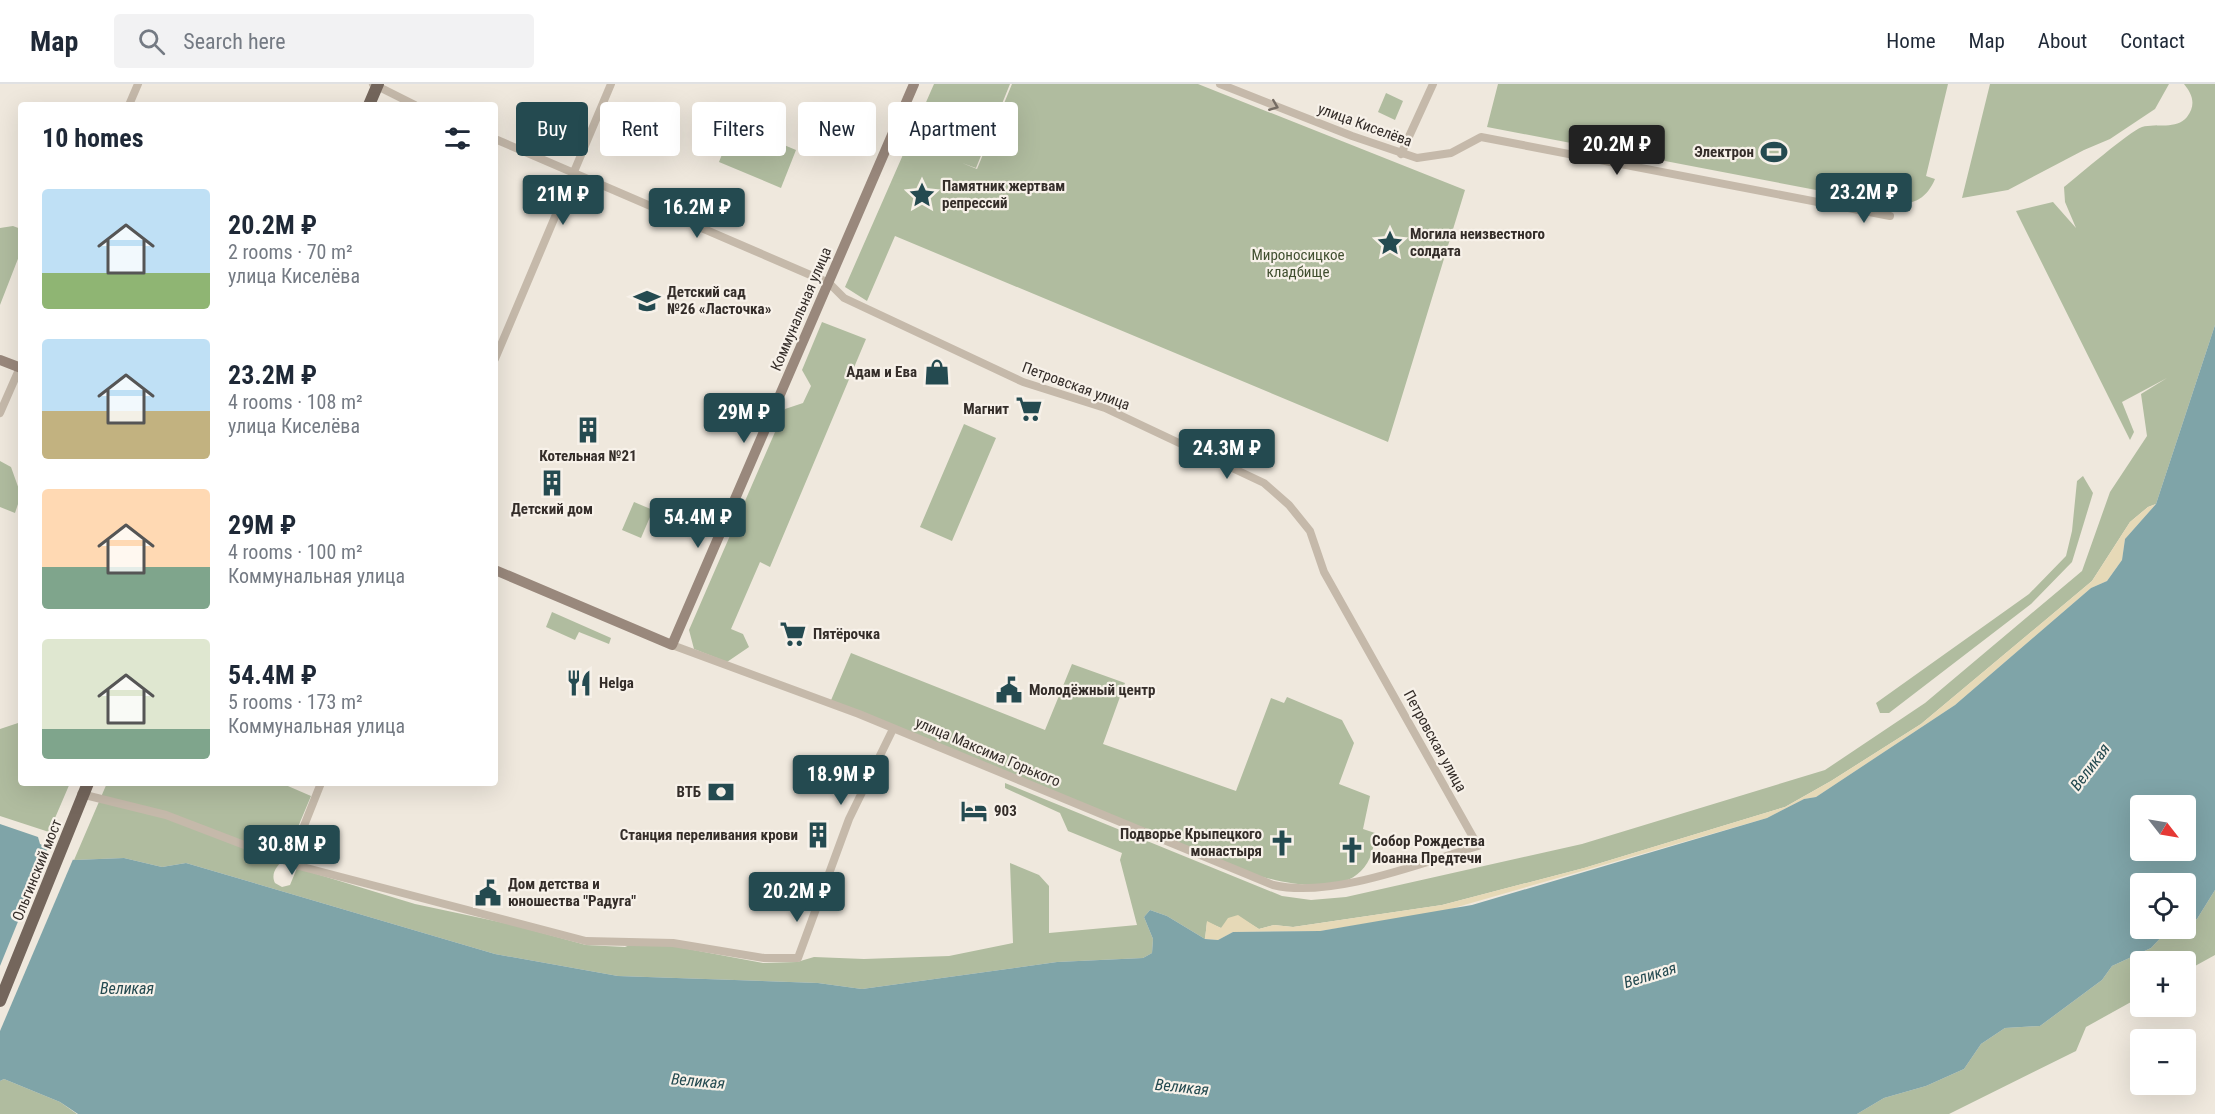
<!DOCTYPE html>
<html lang="en">
<head>
<meta charset="utf-8">
<style>
	body { margin:0; font-family:"Roboto Condensed",sans-serif; background:#f2f2f3; color:#1f2937; height:100vh; display:flex; flex-direction:column; font-size:22px; white-space:nowrap }
	* { box-sizing:border-box; margin:0 }
	p { font-size:20px; color:#747a83 }
	.icon { flex:none; width:33px; height:33px; fill:none; stroke:currentColor; stroke-width:2; stroke-linecap:round; stroke-linejoin:round }
	.map { position:relative; flex:1; overflow:hidden }
	.details { position:absolute; left:18px; top:18px; width:480px; height:684px; display:flex; flex-direction:column; background:#fff; border-radius:6px; box-shadow:0 6px 24px #0002 }
	.details>* { flex:none }
	.top-card { position:absolute; left:516px; top:18px; width:570px; height:54px; display:flex; gap:12px }
	.needle { width:39px; rotate:121deg }
	.tools { position:absolute; left:2130px; top:711px; display:grid; gap:12px }
	.tools a { display:grid; place-items:center; width:66px; height:66px; border-radius:6px; background:#fff; box-shadow:0 6px 24px #0002; font-size:30px }
	.price { position:absolute; translate:-50% -51px; padding:0 14px; border-radius:6px; background:#244a50; color:#fff; font-size:20px; line-height:39px; filter:drop-shadow(0 2px 3px #0008) }
	.price::after { content:''; position:absolute; left:50%; top:36px; width:18px; height:14px; margin-left:-9px; background:inherit; clip-path:polygon(0 0,100% 0,50% 100%) }
	.price.active { background:#222; color:#fff }
	ul { padding:0; list-style:none }
	li { display:flex; align-items:center; gap:18px; height:150px; padding:0 24px }
	li span { display:grid; place-items:center; flex:none; width:168px; height:120px; border-radius:6px; color:#555 }
	li>.icon { margin-inline-start:auto }
	span .icon { width:72px; height:72px; fill:#fffc; stroke-width:1 }
	li b { font-size:26px }
	h2 { display:flex; justify-content:space-between; align-items:center; height:72px; padding:0 24px; font-size:26px }
	.pill { padding:0 21px; border-radius:6px; background:#fff; box-shadow:0 6px 24px #0002; font-size:21px; line-height:54px }
	.pill.active { background:#244a50; color:#fff }
	header { display:flex; align-items:center; gap:36px; box-sizing:border-box; height:84px; padding:0 30px; background:#fff; border-bottom:2px solid #e0e1e3 }
	header strong { font-size:28px }
	nav { display:flex; gap:33px; margin-inline-start:auto; font-size:21px }
	.search { width:420px; height:54px; background:#f2f2f3; display:flex; align-items:center; gap:15px; box-sizing:border-box; padding:0 21px; border-radius:6px; color:#747a83; font-size:22px }
	.map>svg:first-child { display:block }
	.green { fill:#b0bc9f }
	.sand { fill:#e6d9b7 }
	.water { fill:#7fa4a8; fill-rule:evenodd }
	.pier { fill:#efe8dd }
	.lines { fill:none; stroke-linecap:round; stroke-linejoin:round }
	.minor { stroke:#c5b9aa; stroke-width:8 }
	.secondary { stroke:#99887c; stroke-width:10 }
	.primary { stroke:#74665c; stroke-width:12 }
	.primary-bridge { stroke:#74665c; stroke-width:12 }
	.oneway { stroke:#756c63 }
	.labels { text-anchor:middle; dominant-baseline:central; stroke-width:4.5; stroke-linejoin:round; paint-order:stroke }
	.street-label { font-size:15px; fill:#342d29; stroke:#f7f1e9 }
	.poi-label { font-size:15px; font-weight:bold; fill:#342d29; stroke:#f7f1e9; text-anchor:start }
	.park-label { font-size:15px; fill:#414f30; stroke:#f7f1e9 }
	.water-label { font-size:16px; font-style:italic; fill:#244a50; stroke:#f7f1e9 }
</style>
</head>
<body>
<header>
<strong>Map</strong>
<div class="search"><svg class="icon" aria-label="search" viewBox="0 0 24 24"><circle cx="10" cy="10" r="6"/><path d="M15 15l6 6"/></svg>Search here</div>
<nav><a>Home</a><a>Map</a><a>About</a><a>Contact</a></nav>
</header>
<div class="map">
<svg width="2215" height="1030" viewBox="0 0 2215 1030">
	<rect width="100%" height="100%" fill="#efe8dd"/>
	<path class="green" d="M934,0H1010L976,84L962,79L977,85L1012,0H1198L1465,106L1388,358L895,152L867,217L845,203Z
		M1498,0H1948L1926,92L1935,95C1927,114 1915,120 1895,121L1487,43Z
		M1990,0H2169L2155,25L2110,55L2084,66L2008,106L1962,114Z
		M2184,0H2215V241L2156,420L2148,423L2130,438L2092,497L1921,640L1831,697L1785,723L1584,784L1442,821L1293,843L1274,841L1259,845L1244,836L1221,844L1207,838L1205,855L1167,832L1150,826L1144,833L1153,855L1152,869L1143,874L1057,878L862,905L818,899L618,892L495,870L186,779L162,783L124,774L74,776L107,699H281L311,712L285,774C278,781 270,789 275,799L282,803L290,801L297,784L415,820L513,841L586,861L625,863L632,860L672,862L763,879L797,878L814,873L864,875L949,872L1013,859L1010,779L1039,791L1049,802V849L1137,841L1120,776L1122,769L1068,747L1060,729L1005,704V699L1282,812L1311,816L1346,813L1582,760L1825,686L1925,619L2082,487L2110,408L2147,352L2141,310L2167,294L2122,318L2134,348L2130,356L2016,127L2053,118L2076,144L2065,118L2064,103C2079,91 2129,48 2142,43C2157,39 2176,46 2187,33C2196,21 2193,11 2184,0Z
		M1386,9L1403,17L1395,36L1378,28Z
		M734,40L796,66L781,104L719,78Z
		M13,142L21,145V167L0,221V144Z
		M822,238L866,255L770,483L760,478L731,545L743,550L749,563L727,578L694,565L689,546L785,325L803,319L811,302L802,286Z
		M964,340L996,354L952,457L920,443Z
		M0,377L11,383L21,411L15,429L0,423Z
		M2083,392L2093,409L2072,478L2031,520L1889,629H1880L1876,619L2029,510L2066,472L2072,447L2077,397Z
		M634,418L653,426L641,454L622,446Z
		M552,528L611,554L609,560L579,548L575,556L546,543Z
		M851,569L1045,646L1072,580L1125,599L1103,660L1236,707L1271,614L1284,619L1287,613L1342,636L1354,659L1339,700L1370,712L1363,745L1375,749C1372,836 1258,792 1211,777L829,621Z
		M21,638V699H70L49,748L0,732V645Z
		M2215,806V871L2186,887V878H2140V913L2086,943L2076,967L1949,1030H1857L1884,1014L1926,1002L1964,985L1981,960L2005,944L2040,942L2102,896L2112,882L2151,864L2169,845L2186,844V838L2197,835Z
		M4,995L60,1018L77,1030H0V997Z"/>
	<path class="sand" d="M2156,420L2125,455L2122,476L2107,497L2091,504L1955,621L1816,713L1804,715L1767,734L1440,828L1320,847L1233,848L1218,856L1205,855L1207,837L1221,844L1228,834L1238,831L1259,845L1274,841L1293,843L1442,821L1584,784L1785,723L1831,697L1921,640L2092,497L2130,438L2148,423Z"/>
	<path class="water" d="M2215,241V806L2197,835L2186,838V800H2140V844L2169,845L2151,864L2112,882L2102,896L2040,942L2005,944L1981,960L1964,985L1926,1002L1884,1014L1857,1030H78L60,1018L4,995L0,997V740L38,753L40,760L74,776L124,774L162,783L186,779L495,870L618,892L818,899L862,905L1057,878L1143,874L1152,869L1153,855L1144,833L1150,826L1167,832L1205,855L1218,856L1233,848L1320,847L1472,821L1767,734L1804,715L1816,713L1955,621L2091,504L2107,497L2122,476L2125,455L2156,420ZM2140,722H2186V766H2140Z"/>
	<path class="pier" d="M49,761L74,773L0,947V882Z"/>
	<g class="lines">
		<path class="minor" d="M373,0L415,21
			M1220,0L1352,52L1417,74L1451,69L1481,53L1890,132
			M129,21L138,0
			M495,55L829,199L844,214L1023,298L1105,324L1264,399L1289,421L1310,447L1324,488L1478,762C1421,779 1331,815 1273,801L859,630L672,561
			M1401,70L1433,0
			M495,275L611,0
			M0,329L21,281
			M81,710L166,731L299,782L586,857L673,859L764,874H798L849,735L893,645
			M290,777L321,699"/>
		<path class="secondary" d="M0,276L21,284
			M495,486L672,561L914,0"/>
		<path class="primary" d="M369,21L378,0"/>
		<path class="primary-bridge" d="M0,917L88,699"/>
	</g>
	<defs><path id="oneway-chevron" d="M-2-3.5L2.5 0L-2 3.5" fill="none" stroke-width="1.6" stroke-linecap="round" stroke-linejoin="round" transform="scale(1.5)"/></defs>
	<use class="oneway" href="#oneway-chevron" transform="translate(1274 22) rotate(22)"/>
	<defs>
		<g id="stadium-bare" transform="scale(2.07)"><path d="M0-5a6.5 5 0 1 0 0 10a6.5 5 0 1 0 0-10ZM-3.5-1.8h7v3.6h-7Z" fill="#244a50" stroke="#f7f1e9" stroke-width="2.5" paint-order="stroke"/></g>
		<g id="sight-bare" transform="scale(2.07)"><path d="M0-6L1.8-2.2L6-1.7L2.9 1.2L3.7 5.4L0 3.3L-3.7 5.4L-2.9 1.2L-6-1.7L-1.8-2.2Z" fill="#244a50" stroke="#f7f1e9" stroke-width="2.5" paint-order="stroke"/></g>
		<g id="school-bare" transform="scale(2.07)"><path d="M0-5L7-2L0 1L-7-2ZM-4 1L0 2.5L4 1V4Q0 6-4 4Z" fill="#244a50" stroke="#f7f1e9" stroke-width="2.5" paint-order="stroke"/></g>
		<g id="shop-bare" transform="scale(2.07)"><path d="M-5-2.5h2.3a2.7 3.5 0 0 1 5.4 0H5L5.5 6h-11ZM-1.5-2.5h3a1.5 2.3 0 0 0-3 0Z" fill="#244a50" stroke="#f7f1e9" stroke-width="2.5" paint-order="stroke"/></g>
		<g id="supermarket-bare" transform="scale(2.07)"><path d="M-6-5.5h2.5l.6 2H6L4.5 2H-2.5L-4.4-4H-6ZM-1.5 3.2a1.3 1.3 0 1 0 .1 0ZM3 3.2a1.3 1.3 0 1 0 .1 0Z" fill="#244a50" stroke="#f7f1e9" stroke-width="2.5" paint-order="stroke"/></g>
		<g id="building-bare" transform="scale(2.07)"><path d="M-4-6H4V6H1V3H-1V6H-4ZM-2.5-4.3h1.7v1.8h-1.7ZM.8-4.3h1.7v1.8H.8ZM-2.5-1h1.7V.8h-1.7ZM.8-1h1.7V.8H.8Z" fill="#244a50" stroke="#f7f1e9" stroke-width="2.5" paint-order="stroke"/></g>
		<g id="restaurant-bare" transform="scale(2.07)"><path d="M-5-6h1v4h1v-4h1v4h1v-4h1v5L-1.5 .5V6h-2V.5L-5-1ZM5-6V6H3V1.5H1.5Q1.5-4 5-6Z" fill="#244a50" stroke="#f7f1e9" stroke-width="2.5" paint-order="stroke"/></g>
		<g id="civic-bare" transform="scale(2.07)"><path d="M-.6-6.5H3V-4.5H.6V-3L4-1V1h2V6H-6V1h2V-1L-.6-3ZM-1.2 2.5V6h2.4V2.5Z" fill="#244a50" stroke="#f7f1e9" stroke-width="2.5" paint-order="stroke"/></g>
		<g id="bank-bare" transform="scale(2.07)"><path d="M-6-4H6V4H-6ZM0-2.3a2.3 2.3 0 1 0 0 4.6a2.3 2.3 0 1 0 0-4.6Z" fill="#244a50" stroke="#f7f1e9" stroke-width="2.5" paint-order="stroke"/></g>
		<g id="hotel-bare" transform="scale(2.07)"><path d="M-6-4.5h1.5V1H6V5H4.5V3h-9V5H-6ZM-4 0a1.8 1.8 0 1 1 3.6 0ZM.5 0V-2.5h3Q6-2.5 6 0Z" fill="#244a50" stroke="#f7f1e9" stroke-width="2.5" paint-order="stroke"/></g>
		<g id="church-bare" transform="scale(2.07)"><path d="M-1.2-6h2.4v3.5h3.3v2.4h-3.3V6h-2.4V-.1h-3.3v-2.4h3.3Z" fill="#244a50" stroke="#f7f1e9" stroke-width="2.5" paint-order="stroke"/></g>
	</defs>
	<g fill-rule="evenodd">
		<use href="#stadium-bare" x="1774" y="68"/>
		<use href="#sight-bare" x="922" y="111"/>
		<use href="#sight-bare" x="1390" y="159"/>
		<use href="#school-bare" x="647" y="217"/>
		<use href="#shop-bare" x="937" y="288"/>
		<use href="#supermarket-bare" x="1029" y="325"/>
		<use href="#building-bare" x="588" y="346"/>
		<use href="#building-bare" x="552" y="399"/>
		<use href="#supermarket-bare" x="793" y="550"/>
		<use href="#restaurant-bare" x="579" y="599"/>
		<use href="#civic-bare" x="1009" y="606"/>
		<use href="#bank-bare" x="721" y="708"/>
		<use href="#hotel-bare" x="974" y="727"/>
		<use href="#building-bare" x="818" y="751"/>
		<use href="#church-bare" x="1282" y="759"/>
		<use href="#church-bare" x="1352" y="766"/>
		<use href="#civic-bare" x="488" y="809"/>
	</g>
	<g class="labels">
		<g class="street-label">
			<text transform="translate(1365 41) rotate(20)">улица Киселёва</text>
			<text transform="translate(801 225) rotate(-67)">Коммунальная улица</text>
			<text transform="translate(1076 302) rotate(20)">Петровская улица</text>
			<text transform="translate(1435 657) rotate(61)">Петровская улица</text>
			<text transform="translate(988 668) rotate(23)">улица Максима Горького</text>
			<text transform="translate(37 786) rotate(-68)">Ольгинский мост</text>
		</g>
		<g class="poi-label">
			<text x="1754" y="68" text-anchor="end">Электрон</text>
			<text x="942" y="102">Памятник жертвам<tspan x="942" dy="17">репрессий</tspan></text>
			<text x="1410" y="150">Могила неизвестного<tspan x="1410" dy="17">солдата</tspan></text>
			<text x="667" y="208">Детский сад<tspan x="667" dy="17">№26 «Ласточка»</tspan></text>
			<text x="917" y="288" text-anchor="end">Адам и Ева</text>
			<text x="1009" y="325" text-anchor="end">Магнит</text>
			<text x="588" y="372" text-anchor="middle">Котельная №21</text>
			<text x="552" y="425" text-anchor="middle">Детский дом</text>
			<text x="813" y="550">Пятёрочка</text>
			<text x="599" y="599">Helga</text>
			<text x="1029" y="606">Молодёжный центр</text>
			<text x="701" y="708" text-anchor="end">ВТБ</text>
			<text x="994" y="727">903</text>
			<text x="1262" y="750" text-anchor="end">Подворье Крыпецкого<tspan x="1262" dy="17">монастыря</tspan></text>
			<text x="798" y="751" text-anchor="end">Станция переливания крови</text>
			<text x="1372" y="757">Собор Рождества<tspan x="1372" dy="17">Иоанна Предтечи</tspan></text>
			<text x="508" y="800">Дом детства и<tspan x="508" dy="17">юношества "Радуга"</tspan></text>
		</g>
		<g class="park-label">
			<text x="1298" y="171">Мироносицкое<tspan x="1298" dy="17">кладбище</tspan></text>
		</g>
		<g class="water-label">
			<text transform="translate(2090 683) rotate(-53)">Великая</text>
			<text transform="translate(1650 891) rotate(-17)">Великая</text>
			<text x="127" y="904">Великая</text>
			<text transform="translate(698 997) rotate(5)">Великая</text>
			<text transform="translate(1182 1003) rotate(6)">Великая</text>
		</g>
	</g>
</svg>
<div class="tools">
<a><svg class="needle" viewBox="-14 -14 28 28"><path d="M0-13l5 13h-10z" fill="#e53935"/><path d="M0 13l5-13h-10z" fill="#747a83"/></svg></a>
<a><svg class="icon" aria-label="locate" viewBox="0 0 24 24"><circle cx="12" cy="12" r="6"/><path d="M12 2v4M12 18v4M2 12h4M18 12h4"/></svg></a>
<a>+</a>
<a>−</a>
</div>
<b class="price active" style="left:1617px;top:92px">20.2M ₽</b>
<b class="price" style="left:1864px;top:140px">23.2M ₽</b>
<b class="price" style="left:563px;top:142px">21M ₽</b>
<b class="price" style="left:697px;top:155px">16.2M ₽</b>
<b class="price" style="left:744px;top:360px">29M ₽</b>
<b class="price" style="left:1227px;top:396px">24.3M ₽</b>
<b class="price" style="left:698px;top:465px">54.4M ₽</b>
<b class="price" style="left:841px;top:722px">18.9M ₽</b>
<b class="price" style="left:292px;top:792px">30.8M ₽</b>
<b class="price" style="left:797px;top:839px">20.2M ₽</b>
<div class="top-card">
<a class="pill active">Buy</a>
<a class="pill">Rent</a>
<a class="pill">Filters</a>
<a class="pill">New</a>
<a class="pill">Apartment</a>
</div>
<section class="details">
<h2>10 homes<svg class="icon" aria-label="filters" viewBox="0 0 24 24"><path d="M4 7h16M4 17h16"/><circle cx="9" cy="7" r="2"/><circle cx="15" cy="17" r="2"/></svg></h2>
<ul>
<li><span style="background:linear-gradient(#bfe0f5 70%,#8fb573 0)"><svg class="icon" aria-label="home" viewBox="0 0 24 24"><path d="M3 11l9-7 9 7M6 9v11h12V9"/></svg></span><div><b>20.2M ₽</b><p>2 rooms · 70 m²</p><p>улица Киселёва</p></div></li>
<li><span style="background:linear-gradient(#bfe0f5 60%,#c2b280 0)"><svg class="icon" aria-label="home" viewBox="0 0 24 24"><path d="M3 11l9-7 9 7M6 9v11h12V9"/></svg></span><div><b>23.2M ₽</b><p>4 rooms · 108 m²</p><p>улица Киселёва</p></div></li>
<li><span style="background:linear-gradient(#ffd9b3 65%,#7fa58c 0)"><svg class="icon" aria-label="home" viewBox="0 0 24 24"><path d="M3 11l9-7 9 7M6 9v11h12V9"/></svg></span><div><b>29M ₽</b><p>4 rooms · 100 m²</p><p>Коммунальная улица</p></div></li>
<li><span style="background:linear-gradient(#dfe7d0 75%,#7fa58c 0)"><svg class="icon" aria-label="home" viewBox="0 0 24 24"><path d="M3 11l9-7 9 7M6 9v11h12V9"/></svg></span><div><b>54.4M ₽</b><p>5 rooms · 173 m²</p><p>Коммунальная улица</p></div></li>
</ul>
</section>
</div>
</body>
</html>
